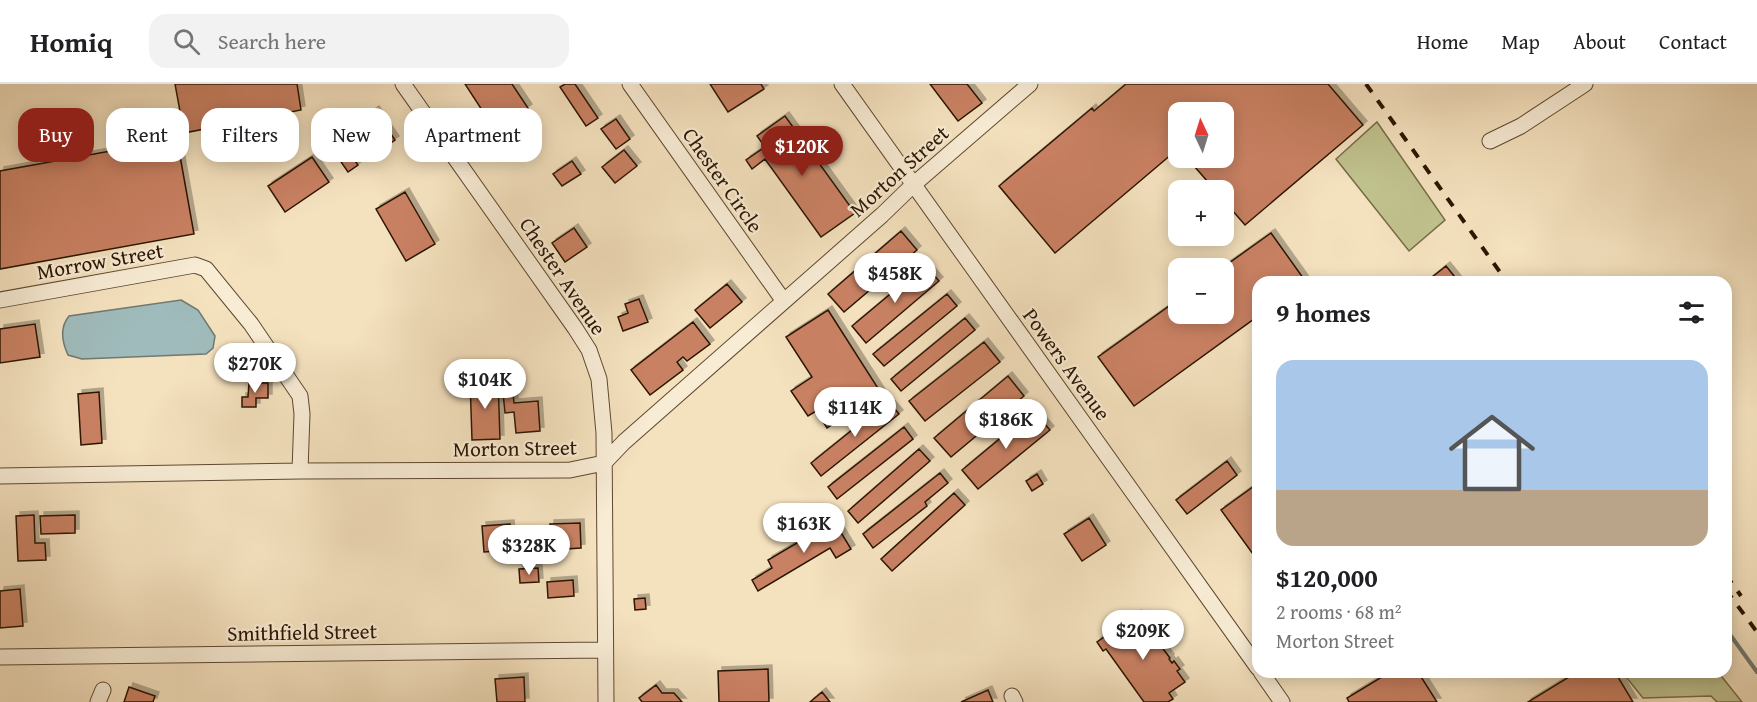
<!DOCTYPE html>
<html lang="en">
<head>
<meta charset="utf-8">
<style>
	body { margin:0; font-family:"Gentium Book Plus",serif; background:#f2f2f2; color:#202124; height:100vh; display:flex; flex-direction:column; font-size:22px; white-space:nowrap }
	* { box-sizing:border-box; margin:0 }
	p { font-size:20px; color:#757577 }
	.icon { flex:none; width:33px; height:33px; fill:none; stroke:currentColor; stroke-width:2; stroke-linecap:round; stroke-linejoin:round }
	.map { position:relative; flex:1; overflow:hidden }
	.side { position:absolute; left:1252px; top:192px; width:480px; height:402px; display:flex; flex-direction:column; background:#fff; border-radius:18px; box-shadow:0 3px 15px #0003 }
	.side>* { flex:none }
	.top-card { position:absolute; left:18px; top:24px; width:570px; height:54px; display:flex; gap:12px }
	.needle { width:39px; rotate:356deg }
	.tools { position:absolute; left:1168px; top:18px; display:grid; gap:12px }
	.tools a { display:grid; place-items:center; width:66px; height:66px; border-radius:12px; background:#fff; box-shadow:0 3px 15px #0003; font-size:30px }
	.price { position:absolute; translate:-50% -51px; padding:0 14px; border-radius:21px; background:#fff; color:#222; font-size:20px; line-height:39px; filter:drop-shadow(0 2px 3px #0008) }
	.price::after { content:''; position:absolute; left:50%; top:36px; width:18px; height:14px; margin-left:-9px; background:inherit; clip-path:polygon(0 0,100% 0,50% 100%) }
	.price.on { background:#8f2418; color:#fff }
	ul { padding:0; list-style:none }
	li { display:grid; align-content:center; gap:12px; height:318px; padding:0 24px }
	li+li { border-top:2px solid #e0e0e0 }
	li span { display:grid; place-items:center; height:186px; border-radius:18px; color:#555 }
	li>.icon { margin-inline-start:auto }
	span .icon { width:108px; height:108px; fill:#fffc; stroke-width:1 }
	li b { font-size:26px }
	h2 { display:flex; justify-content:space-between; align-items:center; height:72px; padding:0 24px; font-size:26px }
	.pill { padding:0 21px; border-radius:18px; background:#fff; box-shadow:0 3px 15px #0003; font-size:21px; line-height:54px }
	.pill.on { background:#8f2418; color:#fff }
	header { display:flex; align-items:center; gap:36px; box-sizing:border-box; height:84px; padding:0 30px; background:#fff; border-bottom:2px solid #e0e0e0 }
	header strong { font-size:28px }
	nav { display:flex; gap:33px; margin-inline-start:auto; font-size:21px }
	.search { width:420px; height:54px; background:#f2f2f2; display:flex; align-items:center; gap:15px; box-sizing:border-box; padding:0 21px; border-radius:18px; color:#757577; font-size:22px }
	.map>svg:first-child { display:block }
	.green { fill:#c0c28e; stroke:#766c47; stroke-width:1.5 }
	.water { fill:#9fbbbb; stroke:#717970; stroke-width:1.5 }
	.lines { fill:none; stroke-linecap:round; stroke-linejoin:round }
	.stream { stroke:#717970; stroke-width:4 }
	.building { fill:#c98163; stroke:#2c1500; stroke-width:1.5; filter:url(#shadow) }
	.minor-casing { stroke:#5e4830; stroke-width:17 }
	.minor { stroke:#f8ecd5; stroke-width:15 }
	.rail { stroke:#2c1500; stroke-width:4; stroke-dasharray:10 10; stroke-linecap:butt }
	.labels { text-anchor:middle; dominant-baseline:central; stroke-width:4.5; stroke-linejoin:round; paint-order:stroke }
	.street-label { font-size:21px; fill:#2c1500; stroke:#f8ecd5 }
</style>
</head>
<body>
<header>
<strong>Homiq</strong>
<div class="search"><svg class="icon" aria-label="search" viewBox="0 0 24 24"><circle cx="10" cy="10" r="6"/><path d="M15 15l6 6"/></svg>Search here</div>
<nav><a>Home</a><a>Map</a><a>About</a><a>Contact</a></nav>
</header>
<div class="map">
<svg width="1757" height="618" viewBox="0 0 1757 618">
	<defs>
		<filter id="shadow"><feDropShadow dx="4" dy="-4" stdDeviation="0" flood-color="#0004"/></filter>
	</defs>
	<rect width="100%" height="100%" fill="#f4e1be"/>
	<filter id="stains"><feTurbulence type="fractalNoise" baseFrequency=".00333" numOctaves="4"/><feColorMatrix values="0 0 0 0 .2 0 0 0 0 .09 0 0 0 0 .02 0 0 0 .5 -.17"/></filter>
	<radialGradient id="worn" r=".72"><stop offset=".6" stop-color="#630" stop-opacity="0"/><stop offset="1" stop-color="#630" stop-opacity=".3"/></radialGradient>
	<path class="green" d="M1377,38L1445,136L1409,167L1336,75Z
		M1622,588H1718L1742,618H1717L1711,612L1643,614Z"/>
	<path class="water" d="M181,216L198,226L215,252L213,264L206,270L82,275L68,271C62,258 59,244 69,232Z"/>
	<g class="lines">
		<path class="stream" d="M1726,545L1757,588"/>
	</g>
	<path class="building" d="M175,0H297L301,26L184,49Z
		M465,0H512L528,24L495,46Z
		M565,0H575L598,34L586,42L560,3Z
		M710,0H761L764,5L728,28Z
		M930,0H967L982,19L958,37Z
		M1126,0H1328L1363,41L1245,141L1224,117V106H1215L1187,74H1224V28H1179V64L1055,169L999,102L1092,24L1094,27Z
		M375,26L395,56L385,63L379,55L353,74L358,81L348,88L328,59Z
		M785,32L855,129L821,153L765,75L752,85L746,76L765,63L757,52Z
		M616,35L630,55L616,65L601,45Z
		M177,55L194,150L0,185V87Z
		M624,66L637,82L615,99L602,83Z
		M312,73L329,98L285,128L268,102Z
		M572,77L581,90L562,102L553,90Z
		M405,108L435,160L406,177L376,125Z
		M574,144L587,163L565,178L552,159Z
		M901,147L917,166L844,228L828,210Z
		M1271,149L1306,198H1258V232L1134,322L1098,273L1179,215V230H1224V184H1222Z
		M925,181L939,197L866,259L852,242Z
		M1446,182L1459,198H1426Z
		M727,200L742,218L710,244L695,226Z
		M947,210L957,222L884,282L873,270Z
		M639,215L648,238L623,247L618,233L628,229L625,220Z
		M828,226L881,309L827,344L816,327L808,332L791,307L812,293L786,253Z
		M965,234L975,246L901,307L891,295Z
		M693,238L710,260L687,277L683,273L677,278L683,286L650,311L631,286Z
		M35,240L40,273L0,279V245Z
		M984,258L1000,278L925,337L909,317Z
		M1008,292L1024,312L951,373L934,354Z
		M498,295L500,355L472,356L470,296Z
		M249,299H268V314H256V323H242V313H248Z
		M99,308L102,359L81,361L78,310Z
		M503,309H513L514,319L538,317L540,347L516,349L514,328L505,329Z
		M888,317L899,330L821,392L811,379Z
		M1033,327L1050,346L978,405L962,386Z
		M904,343L913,355L837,415L828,403Z
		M919,365L930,377L858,439L848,427Z
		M1227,377L1237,391L1187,430L1176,416Z
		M940,389L948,399L925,418L927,422L873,464L863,450Z
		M1037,390L1043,400L1032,407L1026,397Z
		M1257,400L1258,403V477L1221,426Z
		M954,409L965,421L892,487L881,475Z
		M34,431L35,459H45L46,476L18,477L16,432Z
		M75,431V449L41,450L40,432Z
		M1089,434L1106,461L1082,477L1064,450Z
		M834,437L851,465L836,474L830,464L758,507L752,496L772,484L768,476Z
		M580,439L581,464L551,466L550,440Z
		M510,440L512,466L484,468L482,442Z
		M538,446L540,467L521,468L520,447Z
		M538,484L539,498L520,499L519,485Z
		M573,496L574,512L548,514L547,498Z
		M20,505L23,542L0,544V507Z
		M645,514L646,525L635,526L634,515Z
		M1137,530L1170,574L1169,575L1172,579L1174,577L1180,585L1177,587L1185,598L1169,609L1173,615L1168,618H1144L1106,565L1103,567L1097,558Z
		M768,585L769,618H719L718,587Z
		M1390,588H1418L1437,618H1349L1347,614Z
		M1577,588H1615L1633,618H1528Z
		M524,593L525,618H497L495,595Z
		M656,601L662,609H674L682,618H642L639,614Z
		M129,603L155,612L153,618H124Z
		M988,606L993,618H961Z
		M822,608L830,618H810Z"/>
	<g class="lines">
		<g class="minor-casing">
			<path id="minor" d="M403,0L575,244L589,266L599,295L604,349L606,618
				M630,0L783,216
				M842,0L1258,584
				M1490,57L1521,42L1585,0
				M0,216L195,181L206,185L251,240L300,312L302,330L300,387
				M0,392L300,387L570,386L604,379L624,358L882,131L913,101L1030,0
				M0,573L605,566
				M1261,588L1282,618
				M1012,612L1015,618
				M98,618L103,606"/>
		</g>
		<use href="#minor" class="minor"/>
		<path class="rail" d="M1366,0L1507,198
			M1726,491L1741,512
			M1726,506L1757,548"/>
	</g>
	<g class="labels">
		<g class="street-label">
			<text transform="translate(899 87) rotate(-42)">Morton Street</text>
			<text transform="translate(723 96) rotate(55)">Chester Circle</text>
			<text transform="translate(100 177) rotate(-10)">Morrow Street</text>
			<text transform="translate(563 192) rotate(56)">Chester Avenue</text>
			<text transform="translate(1067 280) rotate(54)">Powers Avenue</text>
			<text transform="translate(515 364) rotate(-1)">Morton Street</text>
			<text transform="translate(302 548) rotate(-1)">Smithfield Street</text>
		</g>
	</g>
	<rect width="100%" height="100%" filter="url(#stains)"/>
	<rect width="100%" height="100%" fill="url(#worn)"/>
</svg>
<div class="tools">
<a><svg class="needle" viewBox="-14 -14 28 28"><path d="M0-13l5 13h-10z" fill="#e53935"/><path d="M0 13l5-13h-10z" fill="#757577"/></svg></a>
<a>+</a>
<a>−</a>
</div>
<b class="price on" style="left:802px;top:93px">$120K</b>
<b class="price" style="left:895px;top:220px">$458K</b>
<b class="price" style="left:255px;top:310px">$270K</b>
<b class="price" style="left:485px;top:326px">$104K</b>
<b class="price" style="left:855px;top:354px">$114K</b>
<b class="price" style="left:1006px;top:366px">$186K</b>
<b class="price" style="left:804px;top:470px">$163K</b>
<b class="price" style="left:529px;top:492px">$328K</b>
<b class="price" style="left:1143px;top:577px">$209K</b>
<div class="top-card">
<a class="pill on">Buy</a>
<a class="pill">Rent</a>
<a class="pill">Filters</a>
<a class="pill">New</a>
<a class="pill">Apartment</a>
</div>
<section class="side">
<h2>9 homes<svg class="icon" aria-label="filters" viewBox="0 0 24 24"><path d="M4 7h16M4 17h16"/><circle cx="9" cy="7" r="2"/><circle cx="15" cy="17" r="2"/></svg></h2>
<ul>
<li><span style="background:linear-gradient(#a9c7e8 70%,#b9a48a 0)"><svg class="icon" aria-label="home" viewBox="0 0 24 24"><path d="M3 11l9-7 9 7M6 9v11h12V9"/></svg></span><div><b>$120,000</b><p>2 rooms · 68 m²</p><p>Morton Street</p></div></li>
</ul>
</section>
</div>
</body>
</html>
